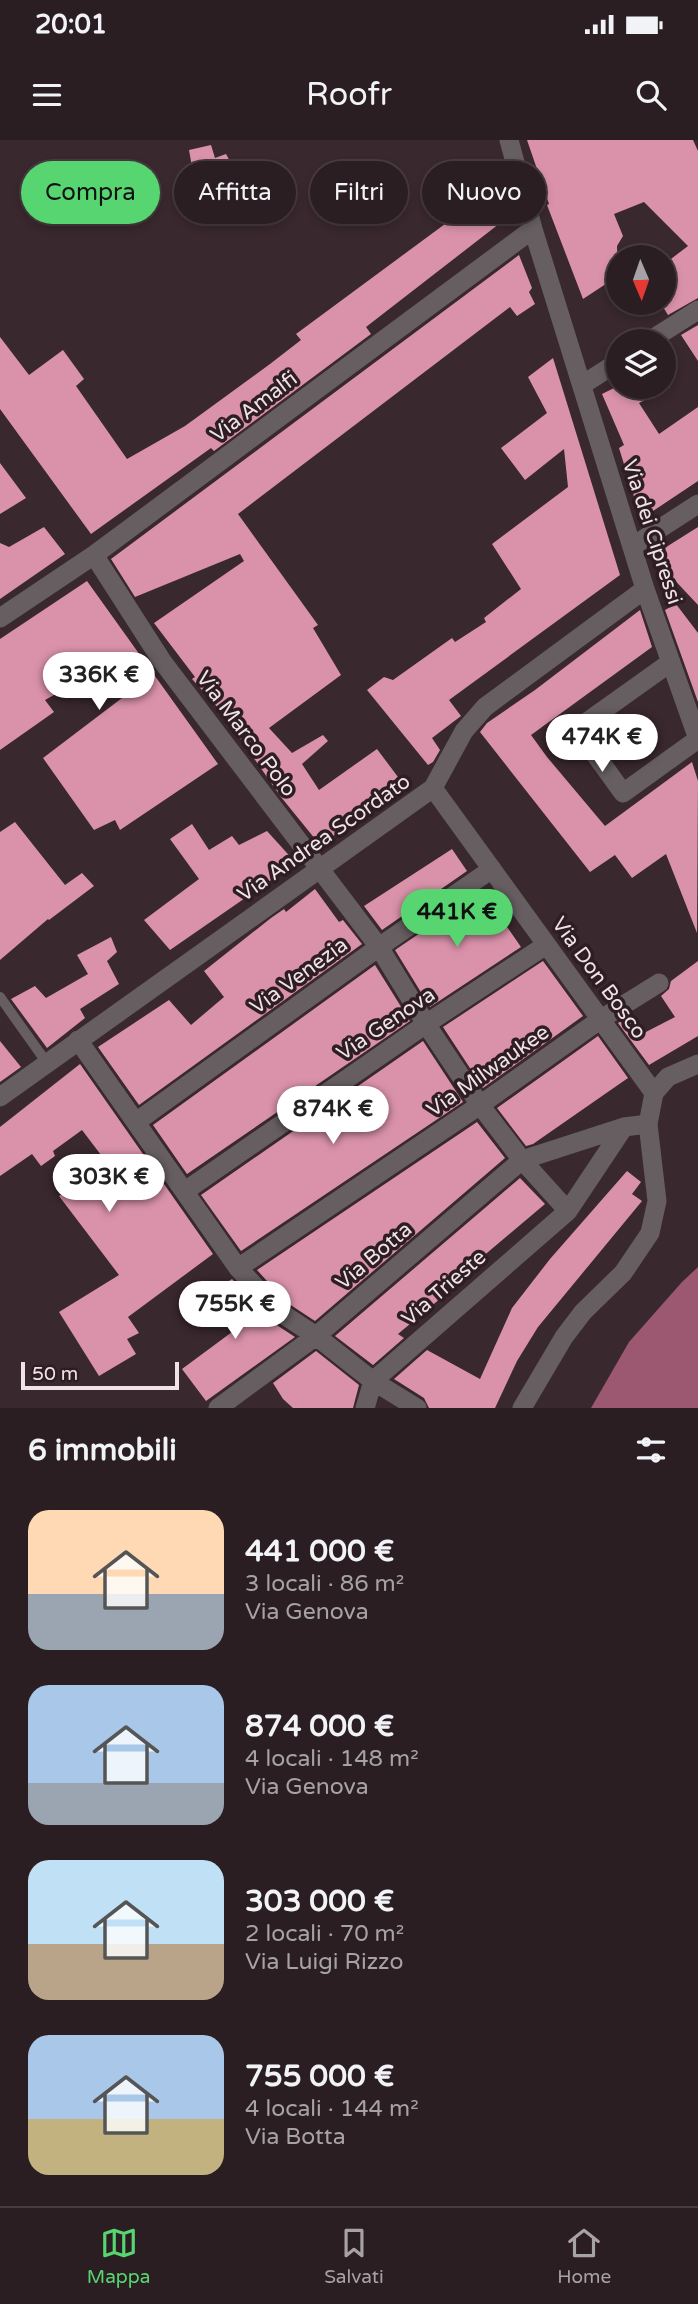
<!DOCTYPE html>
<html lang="it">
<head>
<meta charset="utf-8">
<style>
	body { margin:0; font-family:"Varela Round",sans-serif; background:#372b2f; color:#f1f3f6; height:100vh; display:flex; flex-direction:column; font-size:26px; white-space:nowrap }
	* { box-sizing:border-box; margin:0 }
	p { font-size:23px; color:#a6a2a5 }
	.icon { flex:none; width:38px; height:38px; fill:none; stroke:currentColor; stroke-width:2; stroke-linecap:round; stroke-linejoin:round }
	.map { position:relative; height:1268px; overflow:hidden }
	.side { display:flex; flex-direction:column; background:#2b1e22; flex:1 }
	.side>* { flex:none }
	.guide { position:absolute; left:21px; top:21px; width:656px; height:63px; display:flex; gap:14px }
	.needle { width:46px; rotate:178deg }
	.buttons { position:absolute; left:606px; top:105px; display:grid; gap:14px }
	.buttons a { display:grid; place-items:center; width:70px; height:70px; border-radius:50%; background:#2b1e22; box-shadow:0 4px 10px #0003,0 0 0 2px #473c40; font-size:35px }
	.scale { position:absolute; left:21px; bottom:18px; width:158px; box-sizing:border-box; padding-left:7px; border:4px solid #efe3e6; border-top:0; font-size:19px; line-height:24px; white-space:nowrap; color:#efe3e6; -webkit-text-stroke:5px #2e1e24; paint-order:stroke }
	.price { position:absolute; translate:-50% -60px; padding:0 16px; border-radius:24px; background:#fff; color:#222; font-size:23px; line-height:46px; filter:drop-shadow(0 2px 4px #0008) }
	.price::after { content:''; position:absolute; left:50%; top:42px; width:21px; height:16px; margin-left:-10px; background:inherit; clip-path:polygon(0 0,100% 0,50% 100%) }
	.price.active { background:#57d570; color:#111 }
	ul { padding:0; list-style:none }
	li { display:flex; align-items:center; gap:21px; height:175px; padding:0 28px }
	li span { display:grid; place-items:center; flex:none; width:196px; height:140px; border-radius:21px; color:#555 }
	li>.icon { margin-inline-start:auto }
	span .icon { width:84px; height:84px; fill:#fffc; stroke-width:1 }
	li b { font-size:30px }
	h2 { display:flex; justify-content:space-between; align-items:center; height:84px; padding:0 28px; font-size:30px }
	.pill { padding:0 24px; border-radius:32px; background:#2b1e22; box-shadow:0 4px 10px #0003,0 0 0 2px #473c40; font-size:24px; line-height:63px }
	.pill.active { background:#57d570; color:#111 }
	.status { display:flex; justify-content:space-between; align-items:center; height:49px; padding:0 35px; background:#2b1e22; direction:ltr }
	.status svg { height:19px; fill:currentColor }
	header { display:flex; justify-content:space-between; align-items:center; height:91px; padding:0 28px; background:#2b1e22; font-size:32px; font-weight:600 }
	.tabs { display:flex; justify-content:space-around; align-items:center; height:98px; border-top:2px solid #473c40; background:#2b1e22; font-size:19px; color:#a6a2a5 }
	.tabs a { display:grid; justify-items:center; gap:4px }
	.tabs .active { color:#57d570 }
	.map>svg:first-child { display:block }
	.water { fill:#9b5870 }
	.building { fill:#da92aa }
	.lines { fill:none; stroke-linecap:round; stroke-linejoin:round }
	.service { stroke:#665e60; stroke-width:10 }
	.minor { stroke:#665e60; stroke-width:19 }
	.tertiary { stroke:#665e60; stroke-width:19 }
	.labels { text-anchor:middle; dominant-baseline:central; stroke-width:7; stroke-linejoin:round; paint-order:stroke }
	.street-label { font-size:21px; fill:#efe3e6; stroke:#2e1e24 }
</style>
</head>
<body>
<div class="status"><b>20:01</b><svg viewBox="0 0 49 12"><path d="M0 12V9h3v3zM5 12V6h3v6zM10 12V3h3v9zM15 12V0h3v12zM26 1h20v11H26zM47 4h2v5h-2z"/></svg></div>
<header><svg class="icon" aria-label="menu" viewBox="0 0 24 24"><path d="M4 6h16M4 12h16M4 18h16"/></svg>Roofr<svg class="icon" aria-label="search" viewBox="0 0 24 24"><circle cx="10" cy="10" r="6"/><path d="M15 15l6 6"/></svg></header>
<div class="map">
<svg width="698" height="1268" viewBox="0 0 698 1268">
	<rect width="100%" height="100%" fill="#39282d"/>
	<path class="water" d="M698,1127V1268H591L629,1202L682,1142Z"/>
	<path class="building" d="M527,0H693L698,11V158L668,175L663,167V125L688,106L644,62L614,74L623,96L617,106L618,136L583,159L547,65L549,64Z
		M211,5L215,18L226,14L237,34L185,50L181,32L192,27L189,10Z
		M491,50L508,77L366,187L371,194L214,311L211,308L91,394L0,269V197L29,235L63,210L84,239L76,246L127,319L185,286L270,224L301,200L296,194Z
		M519,115L532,148L529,152L535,164L517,176L510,167L238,374L318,485L313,488L341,535L269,588L292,613L323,595L328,601L302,624L319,650L377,609L398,637L362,666L365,670L344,679L348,686L320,705L281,657L221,571L192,539L195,537L154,483L244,421L240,414L135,457L111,419Z
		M698,185V221L681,195Z
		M553,218L620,435L449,560L461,576L432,598L440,610L433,622L428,625L367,550L384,537L393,540L452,498L455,502L486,482L484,478L521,449L492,404L568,347L564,309L525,340L501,308L547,273L528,237Z
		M616,247H670L639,263L659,294L698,267V341L641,379L619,308L624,305L602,254Z
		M0,323L26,358L0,374Z
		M44,387L65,414L0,459V403L9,407Z
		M698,387V465L652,416Z
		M87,441L218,624L120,690L115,680L94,690L43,618L122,558L105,535L85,550L79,541L45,560L54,572L0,610V499Z
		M676,464L698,493V562L665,470Z
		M640,470L652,507L531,595L547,617L605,686L692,622L698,641L697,793L666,714L632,738L615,715L590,732L480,592L487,583L535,550Z
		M15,682L65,745L82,733L94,746L49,780L48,779L0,820V692Z
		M192,684L209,710L232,696L239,705L267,691L296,723L170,810L144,780L199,739L170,699Z
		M452,709L467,731L382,790L364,766Z
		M315,749L339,782L343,780L362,804L139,965L98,907L169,860L191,885L224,857L204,831L271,778L284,769L286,772Z
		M482,751L521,807L430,867L395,810Z
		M111,797L117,812L107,821L119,844L80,869L85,878L47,908L11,859L35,846L46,858L88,834L77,815Z
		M543,821L583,876L483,948L443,887Z
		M698,821V896L649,925L618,883L631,875L642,894L675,877L661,856L669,849L671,841Z
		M375,825L410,881L187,1034L153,985Z
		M598,896L628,938L533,1004L526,1006L497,968Z
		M0,901L21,927L0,942Z
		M423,901L463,962L241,1111L201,1055Z
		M80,924L213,1114L128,1177L139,1193L127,1199L136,1214L99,1236L59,1172L119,1135L59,1056L78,1044L87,1056L117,1036L82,990L53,1011L55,1016L41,1026L32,1014L0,1036V987Z
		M477,982L505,1018L315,1181L286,1162L257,1130Z
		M627,1031L641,1042L632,1054L642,1061L538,1187L517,1221L495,1268H429L424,1258L394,1239L427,1210L480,1239L512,1168L550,1119Z
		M520,1038L545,1064L481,1118L484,1122L398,1194L404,1198L373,1225L335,1196Z
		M232,1139L269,1180L295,1197L206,1261L182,1229L232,1192L201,1159Z
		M316,1211L359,1245L353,1268H293L283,1259L273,1243Z"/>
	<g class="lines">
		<path class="service" d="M0,857L47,923"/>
		<path class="minor" d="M509,0L533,89L645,449L698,599
			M649,201L698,170
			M582,245L618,222
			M633,406L698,364
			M94,415L162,521L379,807L426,884L480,965L522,1020L568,1071
			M0,478L94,415L533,89
			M671,522L577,589L623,653L698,599
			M433,648L654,953
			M78,900L238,1128L278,1171L316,1196L373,1241L417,1268
			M0,957L433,648L464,591L485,567L645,449
			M136,982L379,807L492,729
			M185,1051L426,884L546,805
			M238,1128L480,965L601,879L659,843
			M218,1268L316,1196L522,1020L624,987L648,984
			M365,1268L373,1241L568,1071L624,987"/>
		<path class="tertiary" d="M522,1268L564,1197L583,1172L623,1133L650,1093L657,1061L648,984L654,953L668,937L698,924"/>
	</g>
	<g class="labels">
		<g class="street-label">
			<text transform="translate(254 267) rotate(-37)">Via Amalfi</text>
			<text transform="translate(652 392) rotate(72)">Via dei Cipressi</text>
			<text transform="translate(246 594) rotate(53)">Via Marco Polo</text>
			<text transform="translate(324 698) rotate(-35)">Via Andrea Scordato</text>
			<text transform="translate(299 836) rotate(-36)">Via Venezia</text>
			<text transform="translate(599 838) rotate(54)">Via Don Bosco</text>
			<text transform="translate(386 884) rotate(-34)">Via Genova</text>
			<text transform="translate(488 931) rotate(-35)">Via Milwaukee</text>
			<text transform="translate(374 1116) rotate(-40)">Via Botta</text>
			<text transform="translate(444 1148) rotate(-41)">Via Trieste</text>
		</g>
	</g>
</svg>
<div class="buttons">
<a><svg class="needle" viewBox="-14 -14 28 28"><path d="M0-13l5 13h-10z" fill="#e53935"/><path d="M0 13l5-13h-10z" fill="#a6a2a5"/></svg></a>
<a><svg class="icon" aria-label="layers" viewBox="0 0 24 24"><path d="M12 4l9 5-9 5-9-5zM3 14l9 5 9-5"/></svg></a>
</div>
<div class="scale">50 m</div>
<b class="price" style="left:99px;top:572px">336K €</b>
<b class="price" style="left:602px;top:634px">474K €</b>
<b class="price active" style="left:457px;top:809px">441K €</b>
<b class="price" style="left:333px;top:1006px">874K €</b>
<b class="price" style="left:109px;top:1074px">303K €</b>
<b class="price" style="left:235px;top:1201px">755K €</b>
<div class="guide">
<a class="pill active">Compra</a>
<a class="pill">Affitta</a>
<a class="pill">Filtri</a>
<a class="pill">Nuovo</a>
</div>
</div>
<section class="side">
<h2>6 immobili<svg class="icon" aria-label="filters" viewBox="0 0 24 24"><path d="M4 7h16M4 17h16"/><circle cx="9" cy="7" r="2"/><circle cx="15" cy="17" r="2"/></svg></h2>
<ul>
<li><span style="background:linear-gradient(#ffd9b3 60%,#9aa5b1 0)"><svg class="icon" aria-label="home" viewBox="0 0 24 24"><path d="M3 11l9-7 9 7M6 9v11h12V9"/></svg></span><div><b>441 000 €</b><p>3 locali · 86 m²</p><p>Via Genova</p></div></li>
<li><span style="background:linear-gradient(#a9c7e8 70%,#9aa5b1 0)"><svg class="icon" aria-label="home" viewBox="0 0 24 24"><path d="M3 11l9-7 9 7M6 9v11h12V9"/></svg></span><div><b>874 000 €</b><p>4 locali · 148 m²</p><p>Via Genova</p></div></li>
<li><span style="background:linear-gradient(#bfe0f5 60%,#b9a48a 0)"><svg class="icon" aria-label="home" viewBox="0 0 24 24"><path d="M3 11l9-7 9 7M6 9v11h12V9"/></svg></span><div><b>303 000 €</b><p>2 locali · 70 m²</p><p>Via Luigi Rizzo</p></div></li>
<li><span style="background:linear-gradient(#a9c7e8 60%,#c2b280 0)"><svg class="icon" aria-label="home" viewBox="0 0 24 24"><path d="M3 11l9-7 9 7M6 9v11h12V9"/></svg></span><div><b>755 000 €</b><p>4 locali · 144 m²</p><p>Via Botta</p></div></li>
</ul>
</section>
<nav class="tabs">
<a class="active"><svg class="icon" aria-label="map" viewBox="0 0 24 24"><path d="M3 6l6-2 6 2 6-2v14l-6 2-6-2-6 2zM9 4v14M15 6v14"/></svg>Mappa</a>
<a><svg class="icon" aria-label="saved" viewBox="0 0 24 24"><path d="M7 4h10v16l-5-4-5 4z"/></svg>Salvati</a>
<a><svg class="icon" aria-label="home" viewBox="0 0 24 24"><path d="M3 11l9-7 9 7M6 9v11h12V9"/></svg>Home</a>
</nav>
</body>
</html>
